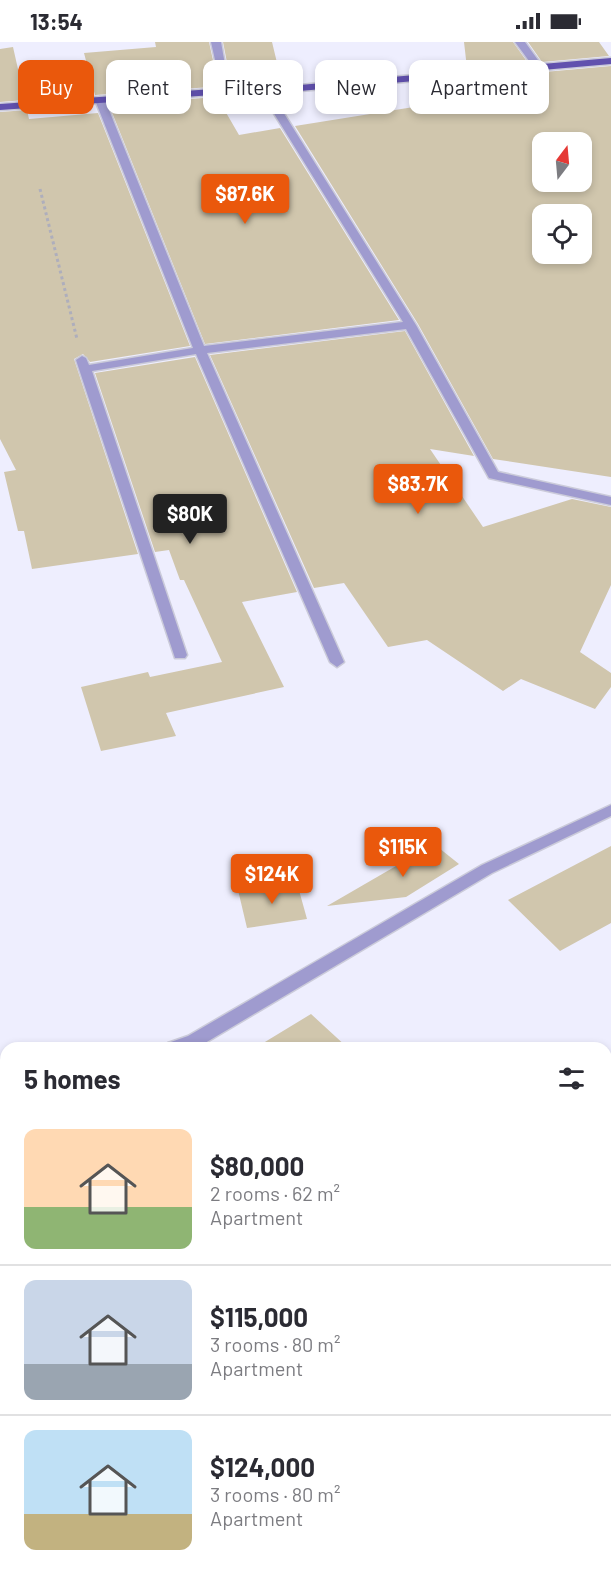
<!DOCTYPE html>
<html lang="en">
<head>
<meta charset="utf-8">
<style>
	body { margin:0; font-family:Barlow,sans-serif; background:#f7f7f7; color:#2b2b33; height:100vh; display:flex; flex-direction:column; font-size:22px; white-space:nowrap }
	* { box-sizing:border-box; margin:0 }
	p { font-size:20px; color:#7c7c81 }
	.icon { flex:none; width:33px; height:33px; fill:none; stroke:currentColor; stroke-width:2; stroke-linecap:round; stroke-linejoin:round }
	.map { position:relative; flex:1; overflow:hidden }
	.drawer { position:absolute; left:0px; top:1000px; width:612px; height:536px; display:flex; flex-direction:column; background:#fff; border-radius:18px 18px 0 0; box-shadow:0 3px 9px #0003 }
	.drawer>* { flex:none }
	.hud { position:absolute; left:18px; top:18px; width:576px; height:54px; display:flex; gap:12px }
	.needle { width:39px; rotate:16deg }
	.fabs { position:absolute; left:532px; top:90px; display:grid; gap:12px }
	.fabs a { display:grid; place-items:center; width:60px; height:60px; border-radius:12px; background:#fff; box-shadow:0 3px 9px #0003; font-size:30px }
	.price { position:absolute; translate:-50% -51px; padding:0 14px; border-radius:6px; background:#ea580c; color:#fff; font-size:20px; line-height:39px; filter:drop-shadow(0 2px 3px #0008) }
	.price::after { content:''; position:absolute; left:50%; top:36px; width:18px; height:14px; margin-left:-9px; background:inherit; clip-path:polygon(0 0,100% 0,50% 100%) }
	.price.selected { background:#222; color:#fff }
	ul { padding:0; list-style:none }
	li { display:flex; align-items:center; gap:18px; height:150px; padding:0 24px }
	li+li { border-top:2px solid #e1e1e2 }
	li span { display:grid; place-items:center; flex:none; width:168px; height:120px; border-radius:12px; color:#555 }
	li>.icon { margin-inline-start:auto }
	span .icon { width:72px; height:72px; fill:#fffc; stroke-width:1 }
	li b { font-size:26px }
	h2 { display:flex; justify-content:space-between; align-items:center; height:72px; padding:0 24px; font-size:26px }
	.tag { padding:0 21px; border-radius:12px; background:#fff; box-shadow:0 3px 9px #0003; font-size:21px; line-height:54px }
	.tag.selected { background:#ea580c; color:#fff }
	.status { display:flex; justify-content:space-between; align-items:center; height:42px; padding:0 30px; background:#fff; direction:ltr }
	.status svg { height:16px; fill:currentColor }
	.map>svg:first-child { display:block }
	.lines { fill:none; stroke-linecap:round; stroke-linejoin:round }
	.stream { fill:#8c87c0; fill-rule:evenodd }
	.building { fill:#d0c6ad; fill-rule:evenodd }
	.minor-casing { stroke:#cbcbda; stroke-width:3 }
	.primary-casing { stroke:#cbcbda; stroke-width:3 }
	.path { stroke:#aeaebc; stroke-width:3; stroke-dasharray:3 3; stroke-linecap:butt }
	.minor { fill:#9f9bcf; fill-rule:evenodd }
	.primary { fill:#6151ae; fill-rule:evenodd }
</style>
</head>
<body>
<div class="status"><b>13:54</b><svg viewBox="0 0 49 12"><path d="M0 12V9h3v3zM5 12V6h3v6zM10 12V3h3v9zM15 12V0h3v12zM26 1h20v11H26zM47 4h2v5h-2z"/></svg></div>
<div class="map">
<svg width="611" height="1535" viewBox="0 0 611 1535">
	<rect width="100%" height="100%" fill="#eeeefe"/>
	<g class="lines">
		<path class="stream" d="M611,1330V1346L606,1348V1332Z
			M449,1530H465L463,1535H447Z"/>
	</g>
	<path class="building" d="M155,0H209L216,32L204,33L211,45L95,53L84,11L156,5Z
		M223,0H272L279,29L229,31Z
		M464,0H513L528,21L467,26Z
		M528,0H599L609,14L542,20Z
		M13,5L25,58L0,60V7Z
		M611,24V435L493,417L418,282L295,84L470,56L468,37ZM543,100H582V140H543ZM543,172H582V212H543Z
		M217,55L239,93L280,86L399,278L205,302L109,63Z
		M27,68L29,77L98,71L190,304L90,320L83,312L74,317L138,512L32,527L24,489H18L4,430L16,428L0,397V70Z
		M405,289L474,414L430,407L483,485L572,457L611,465V543L580,610L611,631V645L595,667L521,637L503,649L427,598L388,605L344,541L314,546L210,313Z
		M195,315L297,550L242,560L284,645L166,671L176,694L101,709L81,645L148,630L150,635L222,620L184,538H180L169,508L155,510L95,331Z
		M434,802L459,822L406,855L327,864Z
		M611,804V881L560,909L508,858Z
		M297,841L307,877L247,886L238,848Z
		M311,972L348,1006H255Z"/>
	<g class="lines">
		<g class="minor-casing">
			<path id="minor" d="M211,0H221L230,51L222,49Z
				M515,0H525L543,25L541,27H535Z
				M265,46L270,49L416,283L498,430L611,455V463L489,436L406,287L207,311L344,620L337,625L330,620L196,312L92,329L187,613L185,616H175L76,318L82,314L86,316L89,323L193,306L95,58L100,55L105,58L204,304L403,280L260,49Z
				M611,763V774L492,831L200,1004L192,1006H166L168,1001L188,994L482,823Z
				M6,1033V1047L0,1048V1034Z
				M611,1283V1303L606,1304V1284Z
				M0,1349L6,1350V1368L0,1367Z
				M394,1530H415L413,1535H392Z"/>
		</g>
		<g class="primary-casing">
			<path id="primary" d="M611,16V22L265,52H227L0,68V62L227,46H265Z"/>
		</g>
		<path class="path" d="M40,147L77,297"/>
		<use href="#minor" class="minor"/>
		<use href="#primary" class="primary"/>
	</g>
</svg>
<div class="fabs">
<a><svg class="needle" viewBox="-14 -14 28 28"><path d="M0-13l5 13h-10z" fill="#e53935"/><path d="M0 13l5-13h-10z" fill="#7c7c81"/></svg></a>
<a><svg class="icon" aria-label="locate" viewBox="0 0 24 24"><circle cx="12" cy="12" r="6"/><path d="M12 2v4M12 18v4M2 12h4M18 12h4"/></svg></a>
</div>
<b class="price" style="left:245px;top:183px">$87.6K</b>
<b class="price" style="left:418px;top:473px">$83.7K</b>
<b class="price selected" style="left:190px;top:503px">$80K</b>
<b class="price" style="left:403px;top:836px">$115K</b>
<b class="price" style="left:272px;top:863px">$124K</b>
<div class="hud">
<a class="tag selected">Buy</a>
<a class="tag">Rent</a>
<a class="tag">Filters</a>
<a class="tag">New</a>
<a class="tag">Apartment</a>
</div>
<section class="drawer">
<h2>5 homes<svg class="icon" aria-label="filters" viewBox="0 0 24 24"><path d="M4 7h16M4 17h16"/><circle cx="9" cy="7" r="2"/><circle cx="15" cy="17" r="2"/></svg></h2>
<ul>
<li><span style="background:linear-gradient(#ffd9b3 65%,#8fb573 0)"><svg class="icon" aria-label="home" viewBox="0 0 24 24"><path d="M3 11l9-7 9 7M6 9v11h12V9"/></svg></span><div><b>$80,000</b><p>2 rooms · 62 m²</p><p>Apartment</p></div></li>
<li><span style="background:linear-gradient(#c9d6e8 70%,#9aa5b1 0)"><svg class="icon" aria-label="home" viewBox="0 0 24 24"><path d="M3 11l9-7 9 7M6 9v11h12V9"/></svg></span><div><b>$115,000</b><p>3 rooms · 80 m²</p><p>Apartment</p></div></li>
<li><span style="background:linear-gradient(#bfe0f5 70%,#c2b280 0)"><svg class="icon" aria-label="home" viewBox="0 0 24 24"><path d="M3 11l9-7 9 7M6 9v11h12V9"/></svg></span><div><b>$124,000</b><p>3 rooms · 80 m²</p><p>Apartment</p></div></li>
</ul>
</section>
</div>
</body>
</html>
